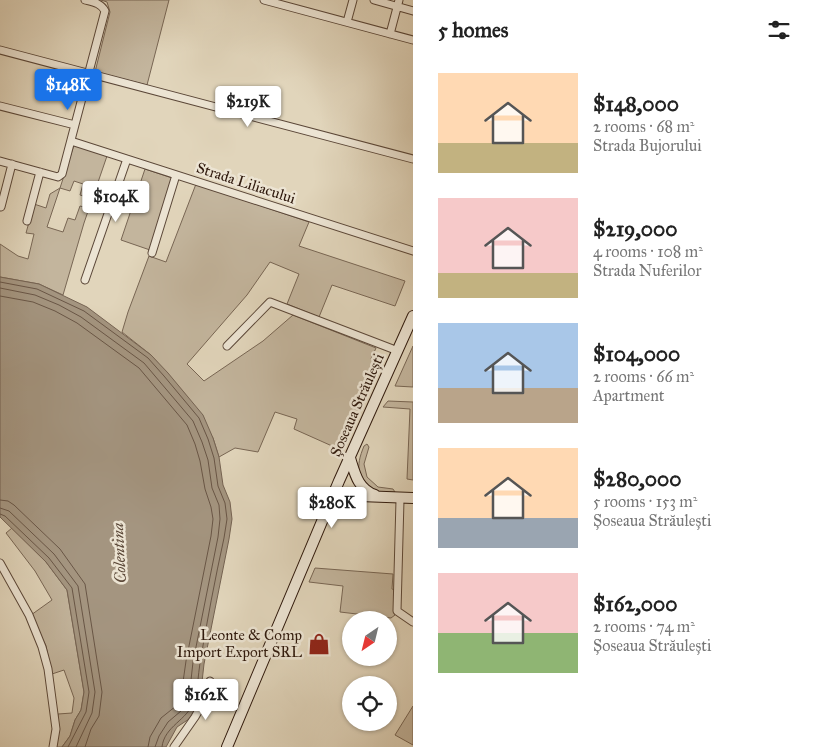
<!DOCTYPE html>
<html lang="en">
<head>
<meta charset="utf-8">
<style>
	body { margin:0; font-family:"IM FELL Great Primer",serif; background:#f2f2f2; color:#222; height:100vh; display:flex; flex-direction:column; font-size:19px; white-space:nowrap }
	* { box-sizing:border-box; margin:0 }
	p { font-size:16px; color:#767676 }
	.icon { flex:none; width:28px; height:28px; fill:none; stroke:currentColor; stroke-width:2; stroke-linecap:round; stroke-linejoin:round }
	.map { position:relative; flex:1; overflow:hidden }
	.drawer { display:flex; flex-direction:column; background:#fff; width:405px }
	.drawer>* { flex:none }
	.needle { width:32px; rotate:215deg }
	.buttons { position:absolute; left:342px; top:611px; display:grid; gap:10px }
	.buttons a { display:grid; place-items:center; width:55px; height:55px; border-radius:50%; background:#fff; box-shadow:0 1px 4px #0004; font-size:25px }
	.price { position:absolute; translate:-50% -42px; padding:0 11px; border-radius:5px; background:#fff; color:#222; font-size:16px; line-height:32px; filter:drop-shadow(0 1px 2px #0008) }
	.price::after { content:''; position:absolute; left:50%; top:30px; width:15px; height:11px; margin-left:-8px; background:inherit; clip-path:polygon(0 0,100% 0,50% 100%) }
	.price.selected { background:#1a73e8; color:#fff }
	ul { padding:0; list-style:none }
	li { display:flex; align-items:center; gap:15px; height:125px; padding:0 25px }
	li span { display:grid; place-items:center; flex:none; width:140px; height:100px; border-radius:0px; color:#555 }
	li>.icon { margin-inline-start:auto }
	span .icon { width:60px; height:60px; fill:#fffc; stroke-width:1 }
	li b { font-size:21px }
	h2 { display:flex; justify-content:space-between; align-items:center; height:60px; padding:0 25px; font-size:21px }
	main { display:flex; flex:1; min-height:0 }
	.map>svg:first-child { display:block }
	.green { fill:#c3b59d; stroke:#786654; fill-rule:evenodd }
	.water { fill:#a49580; stroke:#756352 }
	.lines { fill:none; stroke-linecap:round; stroke-linejoin:round }
	.shore { stroke:#695646; stroke-width:1 }
	.street-casing { stroke:#5b4738; stroke-width:9 }
	.secondary-casing { stroke:#2e180c; stroke-width:12 }
	.street { stroke:#ece4d3; stroke-width:7 }
	.secondary { stroke:#ece4d3; stroke-width:10 }
	.labels { text-anchor:middle; dominant-baseline:central; stroke-width:5; stroke-linejoin:round; paint-order:stroke }
	.street-label { font-size:15px; fill:#2e180c; stroke:#ece4d3 }
	.poi-label { font-size:15px; fill:#2e180c; stroke:#ece4d3; text-anchor:end }
	.water-label { font-size:16px; font-style:italic; fill:#5d4a3a; stroke:#ece4d3 }
</style>
</head>
<body>
<main>
<div class="map">
<svg width="413" height="747" viewBox="0 0 413 747">
	<rect width="100%" height="100%" fill="#e1d5bb"/>
	<filter id="stains"><feTurbulence type="fractalNoise" baseFrequency=".004" numOctaves="4"/><feColorMatrix values="0 0 0 0 .2 0 0 0 0 .09 0 0 0 0 .02 0 0 0 .5 -.17"/></filter>
	<radialGradient id="worn" r=".72"><stop offset=".6" stop-color="#630" stop-opacity="0"/><stop offset="1" stop-color="#630" stop-opacity=".3"/></radialGradient>
	<path class="green" d="M101,0H169L147,85L95,72L110,12L107,2Z
		M74,145L107,156L84,223L63,295L39,284L0,277V244L18,256L28,259L34,234L26,233L34,204L46,208L50,194L60,188ZM74,181L83,184L80,195L87,197L84,207L80,206L75,220L68,218L63,232L47,227L60,188L70,191Z
		M145,169L172,178L150,250L121,240Z
		M196,184L309,222L299,246L405,281L395,306L332,285L319,317L287,304L299,274L270,262L247,295L187,364L204,381L263,341L293,315L376,348L371,359L379,362L341,450L294,429L297,419L275,412L258,452L235,448L219,457L213,438L185,394L151,355L122,332L128,312L149,256L166,262Z
		M413,346V387L395,386Z
		M388,401L413,402V480L407,479L410,409L383,407Z
		M367,444L369,447L364,464L367,477L378,487L393,489L395,492H376C357,477 355,468 364,446Z
		M12,528L46,562L67,590L84,692L81,710L75,720L70,736L62,747H55L58,729V714L72,713L74,698L64,670L52,674L46,646L31,615L52,600L35,571L6,533Z
		M315,568L393,574L392,589L395,590V615L391,618L340,612L343,586L309,582Z
		M413,706V745L395,735Z"/>
	<path class="water" d="M0,277L39,284L87,307L151,355L168,373L203,415L213,438L219,457L223,485L230,502L232,519L229,539L204,664L200,700L197,708L189,719L177,727L166,747H62L70,736L75,720L81,710L84,692L67,590L46,562L0,517Z"/>
	<g class="lines">
		<path class="shore" d="M0,282L37,289L84,311L148,358L164,376L199,418L208,439L214,458L218,486L225,503L227,519L224,538C215,579 207,621 200,663C198,675 198,689 194,701C188,720 164,726 162,747
			M0,288L35,295L59,305L81,317L144,363L193,421L202,442L208,460L212,488L219,505L220,519L218,537L193,662L189,698L181,711L168,722L159,736L155,747
			M0,296L33,302L55,311L77,323L139,368L187,425L195,444L200,461L205,489L211,507L213,519L211,536L186,661L181,696L176,706L161,718L150,737L148,747
			M0,500L8,501L14,505L60,549L85,584L102,692L99,716L91,729L85,747
			M0,508L9,511L54,554L78,586L95,692L92,713L76,747
			M0,514L5,516L49,558L72,588L89,692L86,712L68,747"/>
		<g class="street-casing">
			<path id="street" d="M264,0L413,40
				M374,0L413,11
				M347,22L353,0
				M390,34L399,0
				M0,50L413,159
				M0,106L75,125
				M71,141L413,251
				M0,161L58,177L62,174L105,11C101,3 93,2 85,0
				M1,207L12,164
				M27,221L40,172
				M152,253L176,175
				M85,280L127,159
				M227,346L270,302L398,351
				M400,500L397,611L413,622
				M0,563L29,615L42,647L48,669L56,729L53,747
				M174,747L195,717L204,701L210,681"/>
		</g>
		<g class="secondary-casing">
			<path id="secondary" d="M350,458C355,474 358,489 375,495
				M333,495L413,498
				M227,747L339,481L413,316"/>
		</g>
		<use href="#street" class="street"/>
		<use href="#secondary" class="secondary"/>
	</g>
	<defs>
		<g id="shop-bare" transform="scale(1.725)"><path d="M-5-2.5h2.3a2.7 3.5 0 0 1 5.4 0H5L5.5 6h-11ZM-1.5-2.5h3a1.5 2.3 0 0 0-3 0Z" fill="#8f2418" stroke="#ece4d3" stroke-width="2.5" paint-order="stroke"/></g>
	</defs>
	<g fill-rule="evenodd">
		<use href="#shop-bare" x="319" y="644"/>
	</g>
	<g class="labels">
		<g class="street-label">
			<text transform="translate(246 183) rotate(18)">Strada Liliacului</text>
			<text transform="translate(357 405) rotate(-66)">Șoseaua Străulești</text>
		</g>
		<g class="poi-label">
			<text x="302" y="635">Leonte &amp; Comp<tspan x="302" dy="17">Import Export SRL</tspan></text>
		</g>
		<g class="water-label">
			<text transform="translate(119 553) rotate(-93)">Colentina</text>
		</g>
	</g>
	<rect width="100%" height="100%" filter="url(#stains)"/>
	<rect width="100%" height="100%" fill="url(#worn)"/>
</svg>
<div class="buttons">
<a><svg class="needle" viewBox="-14 -14 28 28"><path d="M0-13l5 13h-10z" fill="#e53935"/><path d="M0 13l5-13h-10z" fill="#767676"/></svg></a>
<a><svg class="icon" aria-label="locate" viewBox="0 0 24 24"><circle cx="12" cy="12" r="6"/><path d="M12 2v4M12 18v4M2 12h4M18 12h4"/></svg></a>
</div>
<b class="price selected" style="left:68px;top:111px">$148K</b>
<b class="price" style="left:248px;top:128px">$219K</b>
<b class="price" style="left:116px;top:223px">$104K</b>
<b class="price" style="left:332px;top:529px">$280K</b>
<b class="price" style="left:206px;top:721px">$162K</b>
</div>
<section class="drawer">
<h2>5 homes<svg class="icon" aria-label="filters" viewBox="0 0 24 24"><path d="M4 7h16M4 17h16"/><circle cx="9" cy="7" r="2"/><circle cx="15" cy="17" r="2"/></svg></h2>
<ul>
<li><span style="background:linear-gradient(#ffd9b3 70%,#c2b280 0)"><svg class="icon" aria-label="home" viewBox="0 0 24 24"><path d="M3 11l9-7 9 7M6 9v11h12V9"/></svg></span><div><b>$148,000</b><p>2 rooms · 68 m²</p><p>Strada Bujorului</p></div></li>
<li><span style="background:linear-gradient(#f6c9c9 75%,#c2b280 0)"><svg class="icon" aria-label="home" viewBox="0 0 24 24"><path d="M3 11l9-7 9 7M6 9v11h12V9"/></svg></span><div><b>$219,000</b><p>4 rooms · 108 m²</p><p>Strada Nuferilor</p></div></li>
<li><span style="background:linear-gradient(#a9c7e8 65%,#b9a48a 0)"><svg class="icon" aria-label="home" viewBox="0 0 24 24"><path d="M3 11l9-7 9 7M6 9v11h12V9"/></svg></span><div><b>$104,000</b><p>2 rooms · 66 m²</p><p>Apartment</p></div></li>
<li><span style="background:linear-gradient(#ffd9b3 70%,#9aa5b1 0)"><svg class="icon" aria-label="home" viewBox="0 0 24 24"><path d="M3 11l9-7 9 7M6 9v11h12V9"/></svg></span><div><b>$280,000</b><p>5 rooms · 153 m²</p><p>Șoseaua Străulești</p></div></li>
<li><span style="background:linear-gradient(#f6c9c9 60%,#8fb573 0)"><svg class="icon" aria-label="home" viewBox="0 0 24 24"><path d="M3 11l9-7 9 7M6 9v11h12V9"/></svg></span><div><b>$162,000</b><p>2 rooms · 74 m²</p><p>Șoseaua Străulești</p></div></li>
</ul>
</section>
</main>
</body>
</html>
